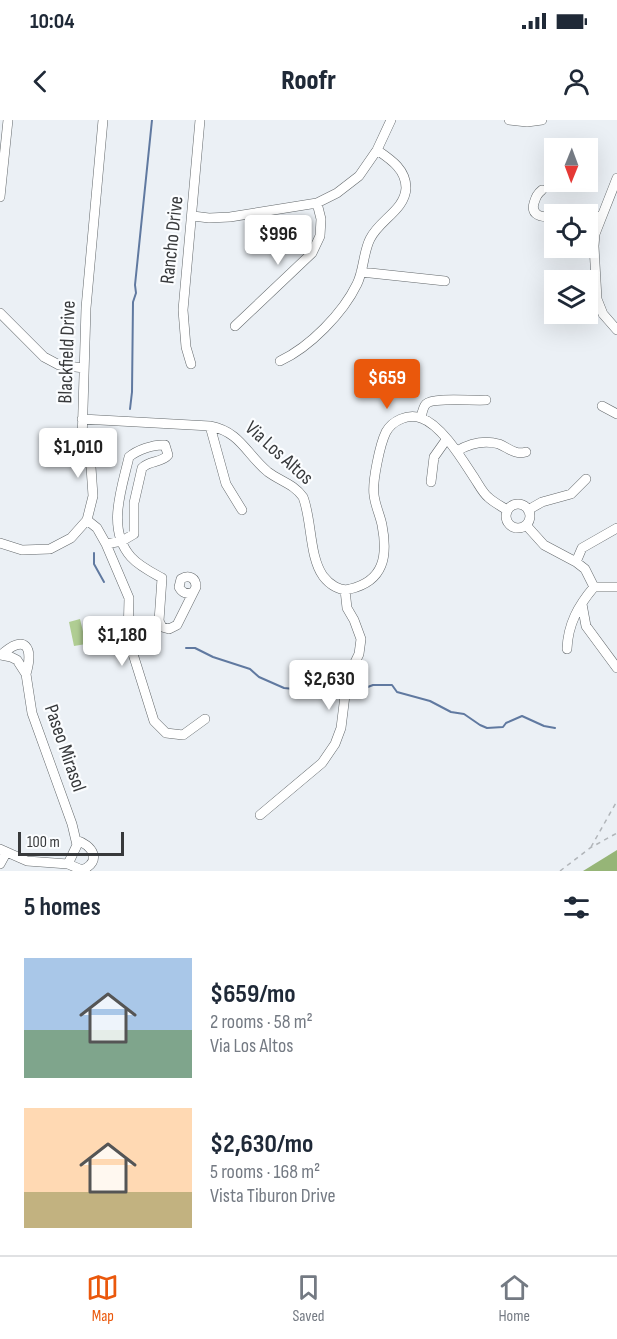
<!DOCTYPE html>
<html lang="en">
<head>
<meta charset="utf-8">
<style>
	body { margin:0; font-family:"Sofia Sans Condensed",sans-serif; background:#f2f2f3; color:#1f2937; height:100vh; display:flex; flex-direction:column; font-size:22px; white-space:nowrap }
	* { box-sizing:border-box; margin:0 }
	p { font-size:20px; color:#747a83 }
	.icon { flex:none; width:33px; height:33px; fill:none; stroke:currentColor; stroke-width:2; stroke-linecap:round; stroke-linejoin:round }
	.map { position:relative; height:751px; overflow:hidden }
	.sheet { display:flex; flex-direction:column; background:#fff; flex:1 }
	.sheet>* { flex:none }
	.needle { width:39px; rotate:181deg }
	.controls { position:absolute; left:544px; top:18px; display:grid; gap:12px }
	.controls a { display:grid; place-items:center; width:54px; height:54px; border-radius:0px; background:#fff; box-shadow:0 6px 24px #0002; font-size:30px }
	.scale { position:absolute; left:18px; bottom:15px; width:106px; box-sizing:border-box; padding-left:6px; border:3px solid #37393b; border-top:0; font-size:16px; line-height:21px; white-space:nowrap; color:#37393b; -webkit-text-stroke:4px #fbfdff; paint-order:stroke }
	.price { position:absolute; translate:-50% -51px; padding:0 14px; border-radius:6px; background:#fff; color:#222; font-size:20px; line-height:39px; filter:drop-shadow(0 2px 3px #0008) }
	.price::after { content:''; position:absolute; left:50%; top:36px; width:18px; height:14px; margin-left:-9px; background:inherit; clip-path:polygon(0 0,100% 0,50% 100%) }
	.price.current { background:#ea580c; color:#fff }
	ul { padding:0; list-style:none }
	li { display:flex; align-items:center; gap:18px; height:150px; padding:0 24px }
	li span { display:grid; place-items:center; flex:none; width:168px; height:120px; border-radius:0px; color:#555 }
	li>.icon { margin-inline-start:auto }
	span .icon { width:72px; height:72px; fill:#fffc; stroke-width:1 }
	li b { font-size:26px }
	h2 { display:flex; justify-content:space-between; align-items:center; height:72px; padding:0 24px; font-size:26px }
	.status { display:flex; justify-content:space-between; align-items:center; height:42px; padding:0 30px; background:#fff; direction:ltr }
	.status svg { height:16px; fill:currentColor }
	header { display:flex; justify-content:space-between; align-items:center; height:78px; padding:0 24px; background:#fff; font-size:27px; font-weight:800 }
	.dock { display:flex; justify-content:space-around; align-items:center; height:84px; border-top:2px solid #e0e1e3; background:#fff; font-size:16px; color:#747a83 }
	.dock a { display:grid; justify-items:center; gap:3px }
	.dock .current { color:#ea580c }
	.map>svg:first-child { display:block }
	.green { fill:#b0cd93 }
	.forest { fill:#96b577 }
	.lines { fill:none; stroke-linecap:round; stroke-linejoin:round }
	.stream { stroke:#6079a0; stroke-width:2 }
	.minor-casing { stroke:#63686b; stroke-width:10 }
	.path { stroke:#b1b5b9; stroke-width:1.5; stroke-dasharray:4.5 4.5; stroke-linecap:butt }
	.minor { stroke:#fff; stroke-width:9 }
	.labels { text-anchor:middle; dominant-baseline:central; stroke-width:4.5; stroke-linejoin:round; paint-order:stroke }
	.street-label { font-size:20px; fill:#37393b; stroke:#fbfdff }
</style>
</head>
<body>
<div class="status"><b>10:04</b><svg viewBox="0 0 49 12"><path d="M0 12V9h3v3zM5 12V6h3v6zM10 12V3h3v9zM15 12V0h3v12zM26 1h20v11H26zM47 4h2v5h-2z"/></svg></div>
<header><svg class="icon" aria-label="back" viewBox="0 0 24 24"><path d="M15 5l-7 7 7 7"/></svg>Roofr<svg class="icon" aria-label="person" viewBox="0 0 24 24"><circle cx="12" cy="8" r="4"/><path d="M4 21q1-7 8-7t8 7"/></svg></header>
<div class="map">
<svg width="617" height="751" viewBox="0 0 617 751">
	<rect width="100%" height="100%" fill="#ebf0f5"/>
	<path class="green" d="M80,499L86,524L74,526L69,502Z"/>
	<path class="forest" d="M617,730V751H583Z"/>
	<g class="lines">
		<path class="stream" d="M130,289L132,272L133,182L136,173L135,165L152,0
			M94,433V444L104,462
			M186,528H195L213,537L250,549L259,557L284,568L325,572
			M360,570L373,565H392L397,572L430,581L451,592L464,594L480,605L487,608L503,607L506,603L522,596L544,606L555,608"/>
		<g class="minor-casing">
			<path id="minor" d="M509,0L527,2L542,0
				M617,58L595,114L594,126L597,179L603,194L617,210
				M542,70C537,74 536,77 534,83C530,97 544,97 555,98
				M0,77L8,0
				M193,96L209,98L230,97L317,83L337,73L359,56L377,30L391,0
				M588,97L601,96
				M361,152L445,161
				M0,193L44,237L59,245L84,248
				M235,206L312,133L320,116L321,99L317,83
				M280,241C310,227 343,193 357,164C364,150 363,133 370,119C379,100 405,90 406,68C406,49 390,39 377,30
				M191,244L186,227L183,190L200,0
				M602,286L617,294
				M421,298C422,293 423,287 426,284C433,277 473,281 486,280
				M82,299L210,306C241,312 246,334 268,352C280,361 294,364 303,377C312,400 309,436 323,456C329,464 340,472 350,469C384,461 388,436 382,405C380,395 375,385 374,375C372,362 380,324 386,312C392,301 408,293 421,298C442,305 463,341 475,359C479,365 483,373 488,377C493,382 501,386 507,390
				M210,306L226,364L242,390
				M457,331C469,324 484,320 499,324C509,328 514,335 526,332
				M431,362L434,337L446,320
				M506 396a12 12 0 1 1 24 0a12 12 0 1 1-24 0Z
				M528,390L542,382L571,374L586,359
				M87,400L97,408L106,424L129,478L128,518L154,601L166,613L183,615L205,599
				M526,405L544,425L576,442L585,449L594,467
				M0,423L22,430L50,429L71,418L87,400L93,376L91,347L82,322L86,188L103,0
				M106,424L122,421L134,414V383L142,348C149,340 162,343 168,335L165,325C154,324 137,330 129,337C122,368 106,409 131,437C139,446 151,452 162,458L159,501L162,507L169,509L177,505L196,467C196,458 189,454 181,459L179,467C182,473 187,475 193,472
				M576,442L582,428L617,408
				M582,484L586,506L617,548
				M567,529C568,504 578,486 594,467H617
				M0,535L11,537L17,540L26,554L32,593L72,704L77,725L68,744
				M1,535C25,513 34,527 26,554
				M260,695L322,643L335,624L341,608L347,559L359,534L361,519L354,500L347,488L345,470
				M0,729L27,741L68,744L82,750C103,741 92,725 76,720
				M0,744L6,733"/>
		</g>
		<path class="path" d="M591,727L617,681
			M560,751L590,728L617,713"/>
		<use href="#minor" class="minor"/>
	</g>
	<g class="labels">
		<g class="street-label">
			<text transform="translate(172 120) rotate(-84)">Rancho Drive</text>
			<text transform="translate(67 232) rotate(-88)">Blackfield Drive</text>
			<text transform="translate(279 333) rotate(42)">Via Los Altos</text>
			<text transform="translate(65 628) rotate(71)">Paseo Mirasol</text>
		</g>
	</g>
</svg>
<div class="controls">
<a><svg class="needle" viewBox="-14 -14 28 28"><path d="M0-13l5 13h-10z" fill="#e53935"/><path d="M0 13l5-13h-10z" fill="#747a83"/></svg></a>
<a><svg class="icon" aria-label="locate" viewBox="0 0 24 24"><circle cx="12" cy="12" r="6"/><path d="M12 2v4M12 18v4M2 12h4M18 12h4"/></svg></a>
<a><svg class="icon" aria-label="layers" viewBox="0 0 24 24"><path d="M12 4l9 5-9 5-9-5zM3 14l9 5 9-5"/></svg></a>
</div>
<div class="scale">100 m</div>
<b class="price" style="left:278px;top:146px">$996</b>
<b class="price current" style="left:387px;top:290px">$659</b>
<b class="price" style="left:78px;top:359px">$1,010</b>
<b class="price" style="left:122px;top:547px">$1,180</b>
<b class="price" style="left:329px;top:591px">$2,630</b>
</div>
<section class="sheet">
<h2>5 homes<svg class="icon" aria-label="filters" viewBox="0 0 24 24"><path d="M4 7h16M4 17h16"/><circle cx="9" cy="7" r="2"/><circle cx="15" cy="17" r="2"/></svg></h2>
<ul>
<li><span style="background:linear-gradient(#a9c7e8 60%,#7fa58c 0)"><svg class="icon" aria-label="home" viewBox="0 0 24 24"><path d="M3 11l9-7 9 7M6 9v11h12V9"/></svg></span><div><b>$659/mo</b><p>2 rooms · 58 m²</p><p>Via Los Altos</p></div></li>
<li><span style="background:linear-gradient(#ffd9b3 70%,#c2b280 0)"><svg class="icon" aria-label="home" viewBox="0 0 24 24"><path d="M3 11l9-7 9 7M6 9v11h12V9"/></svg></span><div><b>$2,630/mo</b><p>5 rooms · 168 m²</p><p>Vista Tiburon Drive</p></div></li>
</ul>
</section>
<nav class="dock">
<a class="current"><svg class="icon" aria-label="map" viewBox="0 0 24 24"><path d="M3 6l6-2 6 2 6-2v14l-6 2-6-2-6 2zM9 4v14M15 6v14"/></svg>Map</a>
<a><svg class="icon" aria-label="saved" viewBox="0 0 24 24"><path d="M7 4h10v16l-5-4-5 4z"/></svg>Saved</a>
<a><svg class="icon" aria-label="home" viewBox="0 0 24 24"><path d="M3 11l9-7 9 7M6 9v11h12V9"/></svg>Home</a>
</nav>
</body>
</html>
